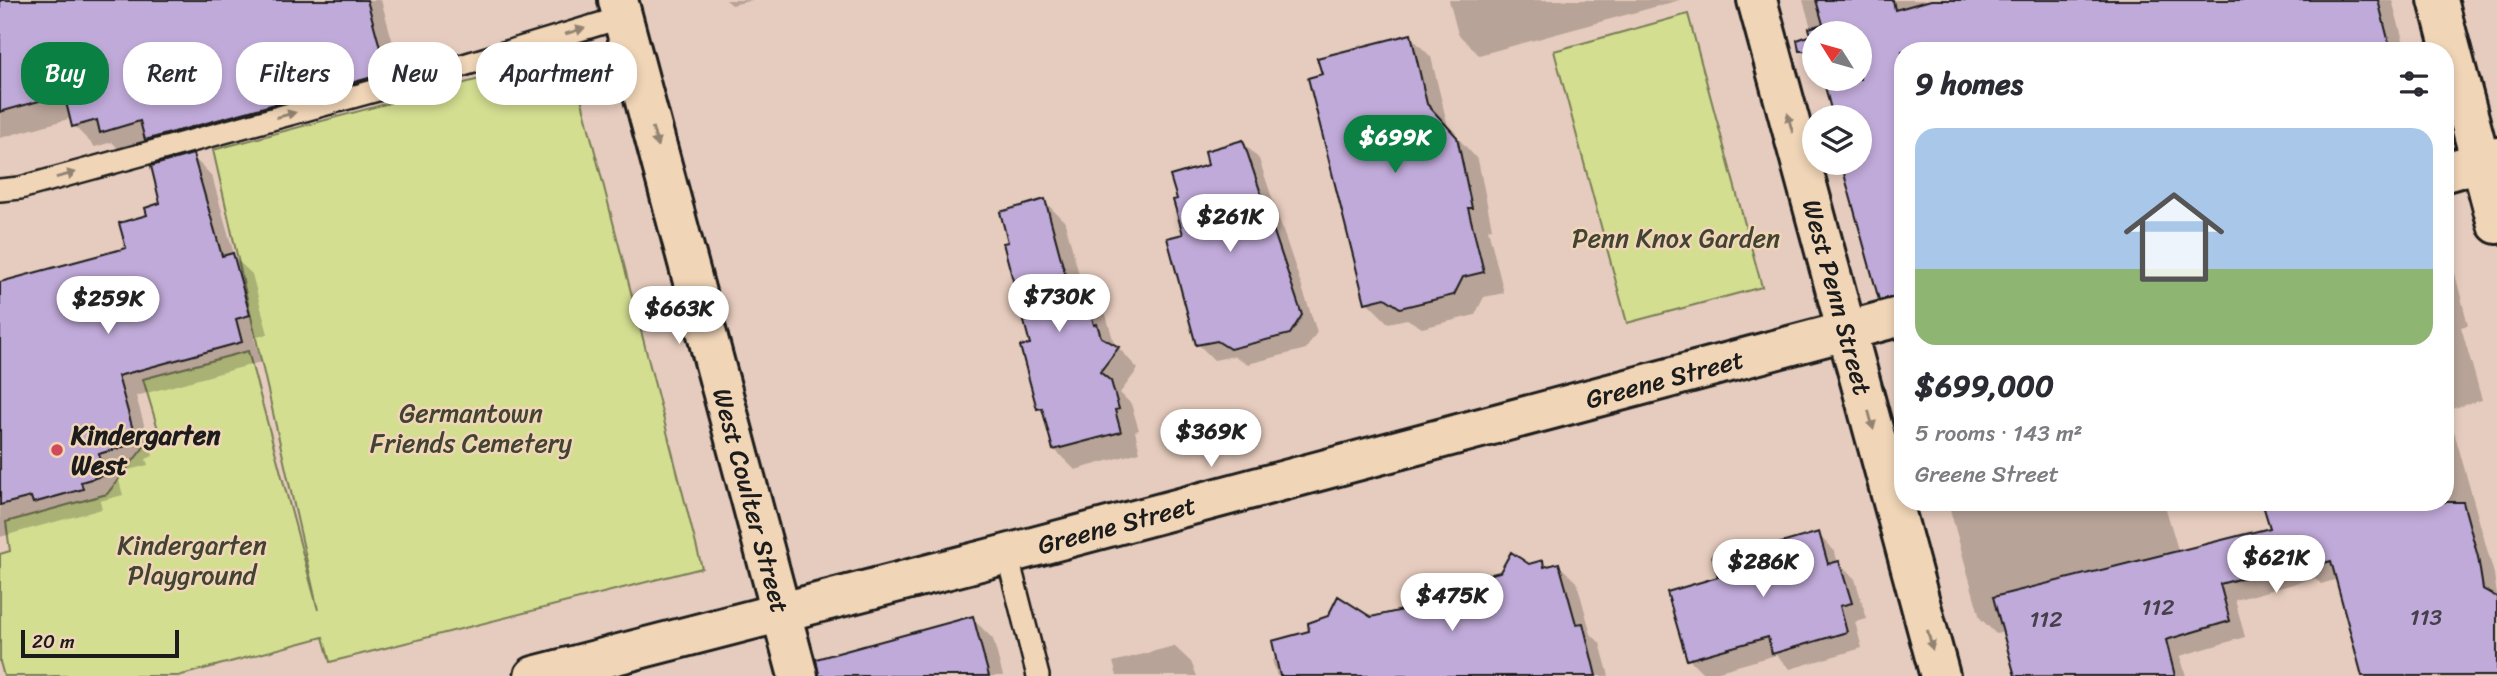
<!DOCTYPE html>
<html lang="en">
<head>
<meta charset="utf-8">
<style>
	body { margin:0; font-family:Sriracha,sans-serif; background:#f7f7f7; color:#2b2b33; height:100vh; display:flex; flex-direction:column; font-size:26px; white-space:nowrap }
	* { box-sizing:border-box; margin:0 }
	p { font-size:23px; color:#7c7c81 }
	.icon { flex:none; width:38px; height:38px; fill:none; stroke:currentColor; stroke-width:2; stroke-linecap:round; stroke-linejoin:round }
	.map { position:relative; flex:1; overflow:hidden }
	.panel { position:absolute; left:1894px; top:42px; width:560px; height:469px; display:flex; flex-direction:column; background:#fff; border-radius:28px; box-shadow:0 4px 10px #0003 }
	.panel>* { flex:none }
	.banner { position:absolute; left:21px; top:42px; width:665px; height:63px; display:flex; gap:14px }
	.needle { width:46px; rotate:307deg }
	.tools { position:absolute; left:1802px; top:21px; display:grid; gap:14px }
	.tools a { display:grid; place-items:center; width:70px; height:70px; border-radius:50%; background:#fff; box-shadow:0 4px 10px #0003; font-size:35px }
	.scale { position:absolute; left:21px; bottom:18px; width:158px; box-sizing:border-box; padding-left:7px; border:4px solid #1c1c1c; border-top:0; font-size:19px; line-height:24px; white-space:nowrap; color:#1c1c1c; -webkit-text-stroke:5px #f0d5b7; paint-order:stroke }
	.price { position:absolute; translate:-50% -60px; padding:0 16px; border-radius:24px; background:#fff; color:#222; font-size:23px; line-height:46px; filter:drop-shadow(0 2px 4px #0008) }
	.price::after { content:''; position:absolute; left:50%; top:42px; width:21px; height:16px; margin-left:-10px; background:inherit; clip-path:polygon(0 0,100% 0,50% 100%) }
	.price.selected { background:#0b8043; color:#fff }
	ul { padding:0; list-style:none }
	li { display:grid; align-content:center; gap:14px; height:371px; padding:0 21px }
	li+li { border-top:2px solid #e1e1e2 }
	li span { display:grid; place-items:center; height:217px; border-radius:21px; color:#555 }
	li>.icon { margin-inline-start:auto }
	span .icon { width:126px; height:126px; fill:#fffc; stroke-width:1 }
	li b { font-size:30px }
	h2 { display:flex; justify-content:space-between; align-items:center; height:84px; padding:0 21px; font-size:30px }
	.chip { padding:0 24px; border-radius:28px; background:#fff; box-shadow:0 4px 10px #0003; font-size:24px; line-height:63px }
	.chip.selected { background:#0b8043; color:#fff }
	.map>svg:first-child { display:block }
	.green { fill:#d4de91; stroke:#787d56; stroke-width:2 }
	.shadow { fill:#0003 }
	.building { fill:#c0aad9; stroke:#1c1c1c; stroke-width:2 }
	.lines { fill:none; stroke-linecap:round; stroke-linejoin:round }
	.lane-casing { stroke:#1c1c1c; stroke-width:26 }
	.street-casing { stroke:#1c1c1c; stroke-width:44 }
	.lane { stroke:#f0d5b7; stroke-width:21 }
	.street { stroke:#f0d5b7; stroke-width:38 }
	.oneway { fill:#918271 }
	.poi-dot { fill:#d1495b; stroke:#f0d5b7; stroke-width:2.5 }
	.labels { text-anchor:middle; dominant-baseline:central; stroke-width:5; stroke-linejoin:round; paint-order:stroke }
	.number-label { font-size:23px; fill:#45404b }
	.park-label { font-size:26px; fill:#414333; stroke:#f0d5b7 }
	.street-label { font-size:26px; fill:#1c1c1c; stroke:#f0d5b7 }
	.poi-label { font-size:26px; font-weight:bold; fill:#1c1c1c; stroke:#f0d5b7; text-anchor:start }
</style>
</head>
<body>
<div class="map">
<svg width="2497" height="676" viewBox="0 0 2497 676">
	<rect width="100%" height="100%" fill="#e6ccbe"/>
	<filter id="ink" filterUnits="userSpaceOnUse"><feTurbulence type="fractalNoise" baseFrequency=".0143" numOctaves="2"/><feDisplacementMap in="SourceGraphic" scale="14" xChannelSelector="R" yChannelSelector="G"/><feConvolveMatrix kernelMatrix="1 2 1 2 8 2 1 2 1" color-interpolation-filters="sRGB"/></filter>
	<g filter="url(#ink)">
		<path class="green" d="M1688,14L1762,287L1627,323L1554,51Z
			M570,55L702,568L330,662L323,637L178,676H4L0,662V554L10,551L6,522L107,494L158,429L143,379L248,351L318,610L213,150Z"/>
		<path class="shadow" d="M0,0H381L407,93L190,154L212,176L235,258L252,274L268,334L254,338L261,362L136,396L153,456L146,459L148,465L117,473L123,495L100,501L102,509L0,537V284L128,249L149,216L162,205L169,162L152,145L122,153L112,142L95,147L74,126L72,118L0,138Z
			M726,0H753L732,5Z
			M1449,0H1680L1479,55L1458,34Z
			M1803,0H2392L2406,51H1902V284L1892,287L1871,266L1843,163H1860V117H1836L1825,79H1860V33H1815V42Z
			M1410,36L1431,57L1448,127L1478,160L1492,228L1488,229L1504,293L1484,297L1475,315L1422,328L1407,319L1388,323L1367,302L1324,75Z
			M1243,142L1259,159L1317,332L1306,349L1248,364L1234,356L1214,360L1198,344L1185,235L1211,166Z
			M1044,201L1065,222L1081,282L1103,304L1114,343L1138,369L1120,393L1131,404L1139,430L1135,431L1140,452L1075,470L1054,449L1046,415L1038,408L1032,345L1010,243Z
			M2445,246L2449,250L2468,325L2461,327L2482,400L2448,410L2494,574L2497,595V676H2364L2338,579L2321,584L2315,578L2235,600L2245,637L2180,656L2186,676H2019L2005,632L1996,634L1980,618L1948,502H2159L2166,509L2179,553L2445,502Z
			M1818,534L1834,551L1838,562L1855,579L1867,619L1855,622L1862,648L1790,669L1776,655L1705,675L1689,659L1720,579L1762,542L1768,549Z
			M1542,562L1548,568L1559,565L1577,583L1591,634L1600,643L1609,676H1277L1272,660L1371,619L1455,600L1529,566Z
			M972,618L993,639L1003,676H864Z
			M1174,646L1191,662L1197,676H1117L1113,662Z"/>
		<path class="building" d="M0,0H367L387,73L145,140L140,121L100,133L97,120L72,127L64,94L0,112Z
			M1816,0H1893L1895,10L1931,0H2378L2391,51H1902V295L1879,300L1841,163H1860V117H1833L1823,79H1860V33H1815V51H1799L1797,40L1811,35L1809,28L1823,24Z
			M1411,34L1427,104L1457,137L1472,208H1468L1484,272L1463,277L1454,295L1400,308L1385,298L1365,303L1308,78L1322,74L1317,58Z
			M1243,140L1302,315L1290,334L1230,349L1217,341L1196,345L1167,238L1183,234L1173,200L1177,199L1170,176L1208,165L1205,151Z
			M193,154L222,256L233,253L250,315L236,319L242,342L118,376L135,437L127,439L129,445L99,454L105,475L81,482L83,489L33,503L31,497L0,505V282L126,248L119,223L147,215L145,208L160,203L151,166Z
			M1045,199L1068,285L1083,282L1094,325L1097,324L1101,337L1119,347L1100,372L1111,381L1119,409L1115,410L1121,432L1053,450L1042,408L1037,409L1020,346L1030,344L1003,243L1008,242L1000,212Z
			M2262,502H2463L2478,557L2483,589L2497,597V676H2362L2331,561L2303,569L2301,562L2220,584L2230,621L2166,640L2175,676H2015L1993,597L2270,528Z
			M1819,532L1828,564L1839,561L1852,603L1840,606L1847,632L1772,654L1768,637L1687,660L1667,592L1718,577L1712,555L1762,541L1764,548Z
			M1511,552L1529,564L1543,560L1544,567L1559,563L1576,624L1583,623L1596,676H1280L1272,641L1309,631L1308,623L1328,616L1338,596L1371,617L1453,599L1449,585L1500,572Z
			M973,616L989,676H819L816,659Z"/>
		<g class="lines">
			<g class="lane-casing">
				<path id="lane" d="M0,190L20,188L414,80L623,17
					M1007,554L1038,676"/>
			</g>
			<g class="street-casing">
				<g id="street">
					<path id="s1" d="M618,0L798,676"/>
					<path id="s2" d="M1757,0L1940,676"/>
					<path d="M2438,0L2497,224"/>
					<path d="M2445,172L2497,157"/>
					<path id="s3" d="M534,676L1007,554L1902,316"/>
				</g>
			</g>
			<use href="#lane" class="lane"/>
			<use href="#street" class="street"/>
		</g>
		<defs><path id="oneway-solid" d="M-6-.8H1V-3.2L6.5 0L1 3.2V.8H-6Z" transform="scale(1.75)"/></defs>
		<g class="oneway">
			<use href="#oneway-solid" transform="translate(575 31) rotate(-17)"/>
			<use href="#oneway-solid" transform="translate(286 115) rotate(-15)"/>
			<use href="#oneway-solid" transform="translate(1790 123) rotate(-105)"/>
			<use href="#oneway-solid" transform="translate(655 137) rotate(75)"/>
			<use href="#oneway-solid" transform="translate(66 175) rotate(-15)"/>
			<use href="#oneway-solid" transform="translate(1871 420) rotate(75)"/>
			<use href="#oneway-solid" transform="translate(1930 640) rotate(75)"/>
		</g>
	</g>
	<circle class="poi-dot" cx="57" cy="450" r="7"/>
	<g class="labels">
		<g class="number-label">
			<text x="2158" y="607">112</text>
			<text x="2426" y="617">113</text>
			<text x="2046" y="619">112</text>
		</g>
		<g class="park-label">
			<text x="1676" y="238">Penn Knox Garden</text>
			<text x="471" y="413">Germantown<tspan x="471" dy="30">Friends Cemetery</tspan></text>
			<text x="192" y="545">Kindergarten<tspan x="192" dy="30">Playground</tspan></text>
		</g>
		<g class="street-label">
			<text stroke="none"><textPath href="#s2" startOffset="308">West Penn Street</textPath></text>
			<text stroke="none"><textPath href="#s3" startOffset="1169">Greene Street</textPath></text>
			<text stroke="none"><textPath href="#s1" startOffset="518">West Coulter Street</textPath></text>
			<text stroke="none"><textPath href="#s3" startOffset="602">Greene Street</textPath></text>
		</g>
		<g class="poi-label">
			<text x="71" y="435">Kindergarten<tspan x="71" dy="30">West</tspan></text>
		</g>
	</g>
</svg>
<div class="tools">
<a><svg class="needle" viewBox="-14 -14 28 28"><path d="M0-13l5 13h-10z" fill="#e53935"/><path d="M0 13l5-13h-10z" fill="#7c7c81"/></svg></a>
<a><svg class="icon" aria-label="layers" viewBox="0 0 24 24"><path d="M12 4l9 5-9 5-9-5zM3 14l9 5 9-5"/></svg></a>
</div>
<div class="scale">20 m</div>
<b class="price selected" style="left:1395px;top:175px">$699K</b>
<b class="price" style="left:1230px;top:254px">$261K</b>
<b class="price" style="left:1059px;top:334px">$730K</b>
<b class="price" style="left:108px;top:336px">$259K</b>
<b class="price" style="left:679px;top:346px">$663K</b>
<b class="price" style="left:1211px;top:469px">$369K</b>
<b class="price" style="left:2276px;top:595px">$621K</b>
<b class="price" style="left:1763px;top:599px">$286K</b>
<b class="price" style="left:1452px;top:633px">$475K</b>
<div class="banner">
<a class="chip selected">Buy</a>
<a class="chip">Rent</a>
<a class="chip">Filters</a>
<a class="chip">New</a>
<a class="chip">Apartment</a>
</div>
<section class="panel">
<h2>9 homes<svg class="icon" aria-label="filters" viewBox="0 0 24 24"><path d="M4 7h16M4 17h16"/><circle cx="9" cy="7" r="2"/><circle cx="15" cy="17" r="2"/></svg></h2>
<ul>
<li><span style="background:linear-gradient(#a9c7e8 65%,#8fb573 0)"><svg class="icon" aria-label="home" viewBox="0 0 24 24"><path d="M3 11l9-7 9 7M6 9v11h12V9"/></svg></span><div><b>$699,000</b><p>5 rooms · 143 m²</p><p>Greene Street</p></div></li>
</ul>
</section>
</div>
</body>
</html>
